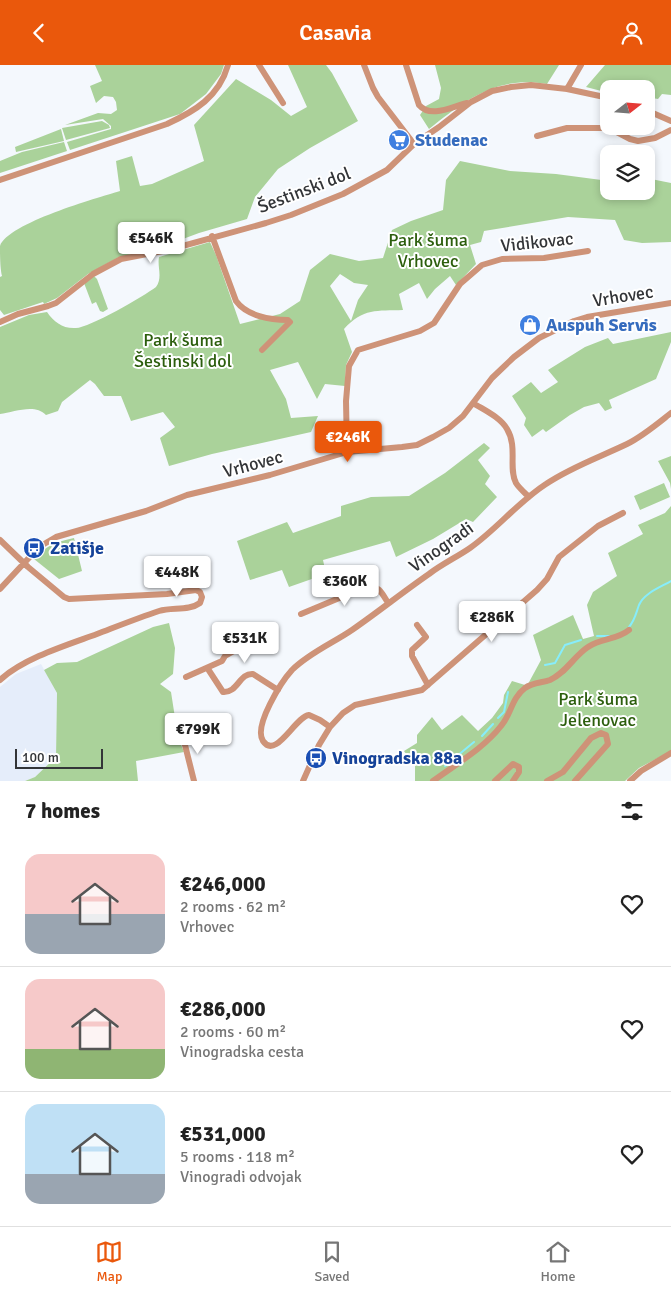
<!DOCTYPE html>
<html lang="en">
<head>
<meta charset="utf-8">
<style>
	body { margin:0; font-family:Signika,sans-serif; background:#f2f2f2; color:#222; height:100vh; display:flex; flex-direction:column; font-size:19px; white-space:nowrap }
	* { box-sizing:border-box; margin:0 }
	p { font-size:16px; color:#767676 }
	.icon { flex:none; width:28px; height:28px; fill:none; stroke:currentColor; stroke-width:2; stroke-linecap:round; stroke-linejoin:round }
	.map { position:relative; height:716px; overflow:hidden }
	.sheet { display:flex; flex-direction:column; background:#fff; flex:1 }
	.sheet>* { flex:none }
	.needle { width:32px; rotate:73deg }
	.tools { position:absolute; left:600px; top:15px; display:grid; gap:10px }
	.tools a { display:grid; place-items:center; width:55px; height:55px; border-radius:10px; background:#fff; box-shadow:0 2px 8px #0003; font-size:25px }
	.scale { position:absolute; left:15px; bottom:12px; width:88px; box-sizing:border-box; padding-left:5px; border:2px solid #333538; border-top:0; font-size:14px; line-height:18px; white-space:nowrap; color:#333538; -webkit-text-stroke:4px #fff; paint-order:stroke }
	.price { position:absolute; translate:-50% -42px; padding:0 11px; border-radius:5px; background:#fff; color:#222; font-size:16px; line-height:32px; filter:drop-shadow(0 1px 2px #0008) }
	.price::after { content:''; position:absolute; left:50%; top:30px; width:15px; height:11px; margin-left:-8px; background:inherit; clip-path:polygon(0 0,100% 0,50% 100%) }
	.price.on { background:#ea580c; color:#fff }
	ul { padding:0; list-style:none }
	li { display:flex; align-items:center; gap:15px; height:125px; padding:0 25px }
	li+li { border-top:1px solid #e0e0e0 }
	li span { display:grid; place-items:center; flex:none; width:140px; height:100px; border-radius:15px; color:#555 }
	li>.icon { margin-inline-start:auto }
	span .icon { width:60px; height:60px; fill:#fffc; stroke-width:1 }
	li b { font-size:21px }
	h2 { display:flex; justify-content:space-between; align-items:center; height:60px; padding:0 25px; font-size:21px }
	header { display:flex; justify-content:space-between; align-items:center; height:65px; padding:0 25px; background:#ea580c; color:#fff; font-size:22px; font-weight:600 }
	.tab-bar { display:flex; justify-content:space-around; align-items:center; height:70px; border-top:1px solid #e0e0e0; background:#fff; font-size:14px; color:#767676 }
	.tab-bar a { display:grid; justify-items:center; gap:2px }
	.tab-bar .on { color:#ea580c }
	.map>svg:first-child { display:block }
	.built { fill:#e5edfa }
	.green { fill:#aad29a; fill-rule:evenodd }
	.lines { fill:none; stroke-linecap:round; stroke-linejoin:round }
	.stream { stroke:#87edfb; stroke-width:2 }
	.minor { stroke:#ce9378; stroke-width:6 }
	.labels { text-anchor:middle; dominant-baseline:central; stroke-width:4; stroke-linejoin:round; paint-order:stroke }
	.shop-label { font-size:18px; font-weight:bold; fill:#366cbe; stroke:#fff; text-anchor:start }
	.street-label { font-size:18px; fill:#333538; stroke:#fff }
	.park-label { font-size:18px; fill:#2c5e0d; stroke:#fff }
	.transit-label { font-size:18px; font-weight:bold; fill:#164399; stroke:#fff; text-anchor:start }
</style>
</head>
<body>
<header><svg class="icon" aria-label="back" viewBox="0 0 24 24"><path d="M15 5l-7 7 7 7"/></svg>Casavia<svg class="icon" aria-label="person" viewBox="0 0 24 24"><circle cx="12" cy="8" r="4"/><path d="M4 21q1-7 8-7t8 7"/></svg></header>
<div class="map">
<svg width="671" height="716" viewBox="0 0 671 716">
	<rect width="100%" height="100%" fill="#f4f8fd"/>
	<path class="built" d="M41,599L57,628L56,692L35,712L25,716H0V622L16,609Z"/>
	<path class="green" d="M95,0H224L221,9L206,29L180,49L70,85L67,77L111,64V61L103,54L65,60L98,48L111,49L117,45L116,37L113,32L104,31L96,38L90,21L102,16Z
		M288,0H326L332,8L358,56L310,83L278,104L255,132L247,154L199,168L156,184L119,192L88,209L57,233L44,239L43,237L4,250L0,245V212L2,211C0,203 0,189 0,181C8,158 97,133 120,126L116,96L132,91L140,121L152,119L204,96L194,60L236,14L271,35L291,51L307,42Z
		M435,0H559L547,19C498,10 465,35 429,64L420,50L426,41L439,34L441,23Z
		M605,0H671V30L662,29L658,34L646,32V24H609V28L586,22Z
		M102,56L109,60L110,63L66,75L62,63Z
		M61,64L64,76L16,87L15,82Z
		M64,77L67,86L0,108V96L22,87Z
		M460,96L510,106L556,109L609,116V126H646V113L671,118V177L642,178L624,175L615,155L568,152L484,166L481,177L470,180L476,199L456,220L450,211L435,224L427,234L419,218L399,229L403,245C377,246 363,243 344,264L352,287L346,300L345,321L325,319L317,334L298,297L270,305L286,334L291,353L318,351L311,367L212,389L169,401L160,373L175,362L163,347L131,356L121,331H104L95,319L90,315L62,337L58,346L46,350C35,338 14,347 0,349V262L29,250L47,247C54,257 63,264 76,263C89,263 144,231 156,222C163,212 157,202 159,192L210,177L216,190L240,259L280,249L300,236L310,205L330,189L359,196L383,193L392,165L411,156L443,145L446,115ZM340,209L354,218L368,220L358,235L351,256L330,221Z
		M94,211L97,214L108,244L103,247L100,246L96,237L92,239L84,218Z
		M671,267V277L656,314L609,335L612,343L605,346L599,338L584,342L570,350L546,367L543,364L532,372L524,360L526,353L512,331L531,317L541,328L558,317L548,305L585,282L608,273L613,279Z
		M484,378L490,383L478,395L490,411L485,419L497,432L473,457L466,454L433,474L396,492L390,476L323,495L326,509L289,522L282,505L250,515L237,476L287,457L293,468L341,451V441L371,432L409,431L445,408Z
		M671,391V424L670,418L658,396Z
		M664,418L670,432L640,445L634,431Z
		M671,441V686L639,703L625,716H415V701L404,686L417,678V670L432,652L442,665L462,650L478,666L492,653L503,638L504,630L512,616L525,620L528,619L541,595L533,570L573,550L583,574L594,571L587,540L593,527L617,511L608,488L643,469L638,460L665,448Z
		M74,473L82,506L59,514L34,494C47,480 56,477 74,473Z
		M169,558L175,583L173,609L160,619L171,627L178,672L184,687L136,696L138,716H25L35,712L56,692L57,628L44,605L57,598L77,597L153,562Z"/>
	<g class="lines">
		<path class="stream" d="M629,562C635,555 636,548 639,540C644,528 661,522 671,516
			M597,571H609
			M545,600L555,598L565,580L581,575
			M498,653L504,647L508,627
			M482,671L493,659
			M445,701L474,677"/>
		<path class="minor" d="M259,0L283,38
			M364,0L373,23L378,32L414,79
			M406,0L419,40C431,54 453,41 467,38
			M567,24L581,0
			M646,45L671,56
			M537,71L567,63H609L630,74L638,76L655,73L671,65
			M0,115L167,59C195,46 219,32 228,0
			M212,171L236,236C247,251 270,255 288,255L290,257L262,285
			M0,257L18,249L48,241L56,238L93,209L121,194L168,185L266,158L291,150L343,129L387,105L414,79L439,62L471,37L492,26L511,22L531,20L567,24L609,33
			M473,338C484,345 500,352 507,364C518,382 508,403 516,418C519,423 525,428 529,432
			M347,387L346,336L349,301L358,285L420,266L434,258L460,219L482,200L502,194L544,193L588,186
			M0,475L28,502L64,532L69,534L167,529L196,525L200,527L202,532L200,538C189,546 172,542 159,546C138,553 118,561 97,569C67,580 24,593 0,615
			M0,524L39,482L56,472L146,446L187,430L270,410L347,387L402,382L417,380L433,372L449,363L463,351L492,313L514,292L539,273L574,256L587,252L671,238
			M301,549L368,521C379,520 383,530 388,538
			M417,560L426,572L412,585V591L428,620
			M208,604L223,627C238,628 239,608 253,609L278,625
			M186,612L222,596L225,591L273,564
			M330,662L320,655L309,650C295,652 276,695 263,676C253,661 282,616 292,605C309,588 333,578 352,565C378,547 403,527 429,509C442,499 457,492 470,483C497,464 518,437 546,419C571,402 600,392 627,379C643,371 657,359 671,348
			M182,668L194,716
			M303,716L319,680L330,662L343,648L355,640L422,625L537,525L547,514L559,492L598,461L623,448
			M433,716C456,699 483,684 501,661C512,648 511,634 525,623C533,617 542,618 550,615C566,608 574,591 588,582C601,573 617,575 629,565
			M495,716L513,699L519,702V707L513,716
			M547,716L563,707L591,673L601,668L606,670L608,679L575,716
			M630,716L641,706L671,688"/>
	</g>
	<defs>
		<g id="supermarket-disc" transform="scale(1.125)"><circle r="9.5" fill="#3f7fe0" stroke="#fff"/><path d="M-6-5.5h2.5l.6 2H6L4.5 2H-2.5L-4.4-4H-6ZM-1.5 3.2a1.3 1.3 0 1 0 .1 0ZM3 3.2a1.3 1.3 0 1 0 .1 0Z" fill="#fff"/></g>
		<g id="shop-disc" transform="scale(1.125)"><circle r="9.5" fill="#3f7fe0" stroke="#fff"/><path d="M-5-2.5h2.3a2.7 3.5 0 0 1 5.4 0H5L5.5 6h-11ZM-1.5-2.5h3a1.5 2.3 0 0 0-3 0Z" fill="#fff"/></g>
		<g id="bus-disc" transform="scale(1.125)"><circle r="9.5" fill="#1a4fb4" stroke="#fff"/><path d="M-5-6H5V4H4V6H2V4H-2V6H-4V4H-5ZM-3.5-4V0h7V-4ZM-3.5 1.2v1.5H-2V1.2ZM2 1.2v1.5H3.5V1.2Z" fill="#fff"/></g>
	</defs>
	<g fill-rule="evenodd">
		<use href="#supermarket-disc" x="399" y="75"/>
		<use href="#shop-disc" x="530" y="260"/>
		<use href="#bus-disc" x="34" y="483"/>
		<use href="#bus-disc" x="316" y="693"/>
	</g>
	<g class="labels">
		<g class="shop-label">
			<text x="415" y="75">Studenac</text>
			<text x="546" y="260">Auspuh Servis</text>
		</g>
		<g class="street-label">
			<text transform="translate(304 125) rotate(-21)">Šestinski dol</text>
			<text transform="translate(537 177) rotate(-6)">Vidikovac</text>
			<text transform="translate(623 231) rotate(-9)">Vrhovec</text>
			<text transform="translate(253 399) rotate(-15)">Vrhovec</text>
			<text transform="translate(441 482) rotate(-35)">Vinogradi</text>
		</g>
		<g class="park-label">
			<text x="428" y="175">Park šuma<tspan x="428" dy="21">Vrhovec</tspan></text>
			<text x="183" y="275">Park šuma<tspan x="183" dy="21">Šestinski dol</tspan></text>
			<text x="598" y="634">Park šuma<tspan x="598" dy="21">Jelenovac</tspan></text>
		</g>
		<g class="transit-label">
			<text x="50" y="483">Zatišje</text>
			<text x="332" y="693">Vinogradska 88a</text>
		</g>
	</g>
</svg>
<div class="tools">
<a><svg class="needle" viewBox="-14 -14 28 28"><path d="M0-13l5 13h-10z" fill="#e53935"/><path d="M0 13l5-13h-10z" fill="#767676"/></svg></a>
<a><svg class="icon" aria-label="layers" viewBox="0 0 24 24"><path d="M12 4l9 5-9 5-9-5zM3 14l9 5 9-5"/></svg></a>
</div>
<div class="scale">100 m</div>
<b class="price" style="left:151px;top:199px">€546K</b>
<b class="price on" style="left:348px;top:398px">€246K</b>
<b class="price" style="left:177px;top:533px">€448K</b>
<b class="price" style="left:345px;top:542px">€360K</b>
<b class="price" style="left:492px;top:578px">€286K</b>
<b class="price" style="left:245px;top:599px">€531K</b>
<b class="price" style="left:198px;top:690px">€799K</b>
</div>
<section class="sheet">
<h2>7 homes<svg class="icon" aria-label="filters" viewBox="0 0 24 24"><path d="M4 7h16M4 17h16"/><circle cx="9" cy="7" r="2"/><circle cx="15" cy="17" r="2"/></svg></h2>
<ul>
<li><span style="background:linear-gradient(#f6c9c9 60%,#9aa5b1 0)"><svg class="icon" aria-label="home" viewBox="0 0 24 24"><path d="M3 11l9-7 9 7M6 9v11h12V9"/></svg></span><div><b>€246,000</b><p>2 rooms · 62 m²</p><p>Vrhovec</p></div><svg class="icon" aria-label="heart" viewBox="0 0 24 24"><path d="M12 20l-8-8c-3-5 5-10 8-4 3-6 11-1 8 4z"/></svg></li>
<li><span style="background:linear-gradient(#f6c9c9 70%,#8fb573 0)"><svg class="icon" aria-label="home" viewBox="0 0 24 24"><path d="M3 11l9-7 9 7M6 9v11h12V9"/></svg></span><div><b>€286,000</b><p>2 rooms · 60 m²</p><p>Vinogradska cesta</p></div><svg class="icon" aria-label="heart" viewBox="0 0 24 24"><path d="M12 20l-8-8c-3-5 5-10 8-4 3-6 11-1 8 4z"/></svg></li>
<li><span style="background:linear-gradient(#bfe0f5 70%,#9aa5b1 0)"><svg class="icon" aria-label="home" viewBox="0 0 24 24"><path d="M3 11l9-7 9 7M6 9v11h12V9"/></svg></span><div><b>€531,000</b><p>5 rooms · 118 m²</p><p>Vinogradi odvojak</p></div><svg class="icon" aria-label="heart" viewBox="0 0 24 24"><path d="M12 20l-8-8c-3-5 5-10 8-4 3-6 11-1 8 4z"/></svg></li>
</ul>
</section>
<nav class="tab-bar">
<a class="on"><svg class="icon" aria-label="map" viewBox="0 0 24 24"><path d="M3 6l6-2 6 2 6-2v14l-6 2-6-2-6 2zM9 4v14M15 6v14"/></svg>Map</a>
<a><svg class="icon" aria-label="saved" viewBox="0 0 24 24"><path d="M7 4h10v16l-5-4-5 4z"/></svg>Saved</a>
<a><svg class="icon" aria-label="home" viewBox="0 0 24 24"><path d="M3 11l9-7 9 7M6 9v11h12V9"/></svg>Home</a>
</nav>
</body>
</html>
